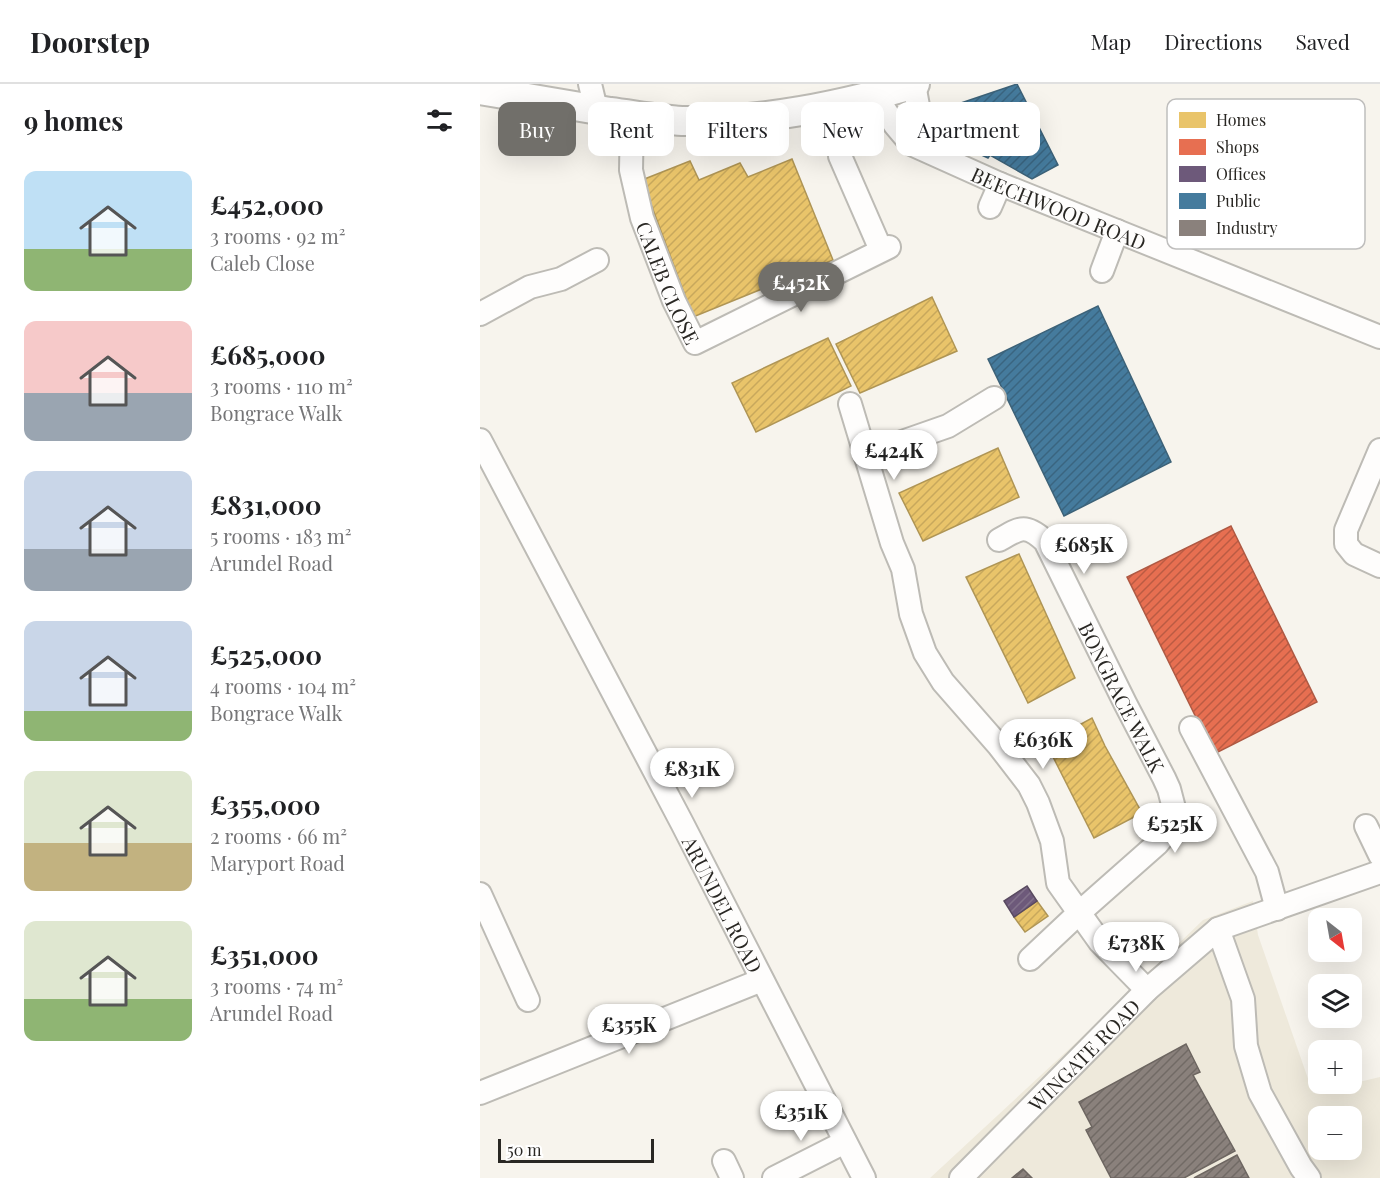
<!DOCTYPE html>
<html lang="en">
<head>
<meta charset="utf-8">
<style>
	body { margin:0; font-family:"Playfair Display",serif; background:#f6f6f6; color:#202124; height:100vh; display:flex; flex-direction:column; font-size:22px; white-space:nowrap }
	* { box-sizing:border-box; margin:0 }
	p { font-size:20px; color:#757577 }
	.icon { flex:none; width:33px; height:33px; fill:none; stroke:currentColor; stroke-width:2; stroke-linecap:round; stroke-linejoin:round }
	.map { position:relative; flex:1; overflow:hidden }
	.side { display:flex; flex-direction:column; background:#fff; width:480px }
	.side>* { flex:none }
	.banner { position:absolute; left:18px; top:18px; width:570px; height:54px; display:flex; gap:12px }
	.needle { width:39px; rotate:149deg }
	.buttons { position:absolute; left:828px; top:824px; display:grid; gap:12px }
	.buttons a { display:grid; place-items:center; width:54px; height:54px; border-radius:12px; background:#fff; box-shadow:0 6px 24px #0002; font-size:30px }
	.scale { position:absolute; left:18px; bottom:15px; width:156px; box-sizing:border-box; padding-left:6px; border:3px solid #292723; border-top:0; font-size:16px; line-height:21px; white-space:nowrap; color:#292723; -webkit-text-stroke:4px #fff; paint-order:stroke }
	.price { position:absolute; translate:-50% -51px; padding:0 14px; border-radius:21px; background:#fff; color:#222; font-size:20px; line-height:39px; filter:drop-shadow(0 2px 3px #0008) }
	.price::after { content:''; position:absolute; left:50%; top:36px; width:18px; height:14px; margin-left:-9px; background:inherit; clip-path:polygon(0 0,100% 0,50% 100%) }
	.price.current { background:#716f6a; color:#fff }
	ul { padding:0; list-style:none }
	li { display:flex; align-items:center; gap:18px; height:150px; padding:0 24px }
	li span { display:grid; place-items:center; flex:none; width:168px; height:120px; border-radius:12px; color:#555 }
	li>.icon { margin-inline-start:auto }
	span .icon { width:72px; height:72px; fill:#fffc; stroke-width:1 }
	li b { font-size:26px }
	h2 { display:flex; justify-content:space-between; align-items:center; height:72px; padding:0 24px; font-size:26px }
	.pill { padding:0 21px; border-radius:12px; background:#fff; box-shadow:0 6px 24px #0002; font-size:21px; line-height:54px }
	.pill.current { background:#716f6a; color:#fff }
	header { display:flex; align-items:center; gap:36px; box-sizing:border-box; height:84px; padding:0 30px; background:#fff; border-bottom:2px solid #e0e0e0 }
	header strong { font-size:28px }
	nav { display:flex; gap:33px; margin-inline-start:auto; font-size:21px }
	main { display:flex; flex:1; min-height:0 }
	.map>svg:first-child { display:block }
	.built { fill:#eee9db; fill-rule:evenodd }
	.homes { fill:url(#homes-hatch); stroke:#af9555; stroke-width:1.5 }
	.shops { fill:url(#shops-hatch); stroke:#ae5943; stroke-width:1.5 }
	.offices { fill:url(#offices-hatch); stroke:#594a60; stroke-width:1.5 }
	.public { fill:url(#public-hatch); stroke:#3d6278; stroke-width:1.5 }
	.industry { fill:url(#industry-hatch); stroke:#6d6661; stroke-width:1.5 }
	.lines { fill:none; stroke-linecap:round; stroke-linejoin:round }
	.minor-casing { stroke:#bdbbb5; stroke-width:26 }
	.major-casing { stroke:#bdbbb5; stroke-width:32 }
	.minor { stroke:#fefdfc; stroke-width:22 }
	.major { stroke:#fefdfc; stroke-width:28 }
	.labels { text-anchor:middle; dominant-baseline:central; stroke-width:6; stroke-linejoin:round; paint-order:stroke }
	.street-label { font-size:20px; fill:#292723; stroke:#fff }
	.key { fill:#fff; stroke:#bfbebd; stroke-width:1.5 }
	.key-label { font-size:16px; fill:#292723 }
</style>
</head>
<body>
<header>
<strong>Doorstep</strong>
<nav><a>Map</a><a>Directions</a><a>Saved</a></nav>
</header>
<main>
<section class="side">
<h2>9 homes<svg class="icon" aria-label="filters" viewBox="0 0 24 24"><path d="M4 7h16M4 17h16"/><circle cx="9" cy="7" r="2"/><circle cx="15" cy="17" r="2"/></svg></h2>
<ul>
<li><span style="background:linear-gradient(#bfe0f5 65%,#8fb573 0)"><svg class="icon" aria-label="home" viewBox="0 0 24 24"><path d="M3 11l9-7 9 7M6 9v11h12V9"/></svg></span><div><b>£452,000</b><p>3 rooms · 92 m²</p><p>Caleb Close</p></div></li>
<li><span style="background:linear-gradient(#f6c9c9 60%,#9aa5b1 0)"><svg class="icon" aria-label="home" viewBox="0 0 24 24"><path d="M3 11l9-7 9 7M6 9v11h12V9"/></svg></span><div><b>£685,000</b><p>3 rooms · 110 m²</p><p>Bongrace Walk</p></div></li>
<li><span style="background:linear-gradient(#c9d6e8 65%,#9aa5b1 0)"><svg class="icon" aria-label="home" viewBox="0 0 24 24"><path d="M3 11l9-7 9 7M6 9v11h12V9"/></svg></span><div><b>£831,000</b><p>5 rooms · 183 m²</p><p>Arundel Road</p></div></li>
<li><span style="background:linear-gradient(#c9d6e8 75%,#8fb573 0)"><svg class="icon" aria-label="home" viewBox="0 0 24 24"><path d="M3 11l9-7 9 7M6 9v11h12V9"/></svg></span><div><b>£525,000</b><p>4 rooms · 104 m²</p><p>Bongrace Walk</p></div></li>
<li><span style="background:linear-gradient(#dfe7d0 60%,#c2b280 0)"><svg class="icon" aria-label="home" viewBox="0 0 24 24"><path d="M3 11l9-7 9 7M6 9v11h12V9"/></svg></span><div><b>£355,000</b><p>2 rooms · 66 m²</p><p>Maryport Road</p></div></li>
<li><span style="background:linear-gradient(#dfe7d0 65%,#8fb573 0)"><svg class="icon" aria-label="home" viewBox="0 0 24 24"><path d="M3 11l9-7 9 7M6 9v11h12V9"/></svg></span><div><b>£351,000</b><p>3 rooms · 74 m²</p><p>Arundel Road</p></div></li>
</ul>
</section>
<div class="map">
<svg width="900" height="1094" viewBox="0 0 900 1094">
	<defs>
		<pattern id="homes-hatch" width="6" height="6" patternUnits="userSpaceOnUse" patternTransform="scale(1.5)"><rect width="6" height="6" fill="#e9c46a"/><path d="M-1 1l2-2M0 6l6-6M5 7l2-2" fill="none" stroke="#c8a85c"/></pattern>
		<pattern id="shops-hatch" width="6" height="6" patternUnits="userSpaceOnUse" patternTransform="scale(1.5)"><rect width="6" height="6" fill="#e76f51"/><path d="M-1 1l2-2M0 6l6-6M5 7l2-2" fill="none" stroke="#bb5b43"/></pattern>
		<pattern id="offices-hatch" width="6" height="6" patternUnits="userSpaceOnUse" patternTransform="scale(1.5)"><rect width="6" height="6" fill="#6d597a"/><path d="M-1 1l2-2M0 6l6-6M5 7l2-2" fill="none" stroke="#82728b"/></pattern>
		<pattern id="public-hatch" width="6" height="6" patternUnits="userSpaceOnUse" patternTransform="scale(1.5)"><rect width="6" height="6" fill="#457b9d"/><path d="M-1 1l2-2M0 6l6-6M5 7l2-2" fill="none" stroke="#3a6580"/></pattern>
		<pattern id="industry-hatch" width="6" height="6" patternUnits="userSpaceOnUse" patternTransform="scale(1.5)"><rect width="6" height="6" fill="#8a817c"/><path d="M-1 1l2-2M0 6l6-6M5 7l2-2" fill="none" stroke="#716a65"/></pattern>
	</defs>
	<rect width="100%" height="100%" fill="#f7f4ed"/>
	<path class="built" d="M773,817L778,851L833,1009L900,993V1094H450L600,955L723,836ZM838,1032H872V1065H838Z"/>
	<path class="homes" d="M312,75L353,176L213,233L162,96L210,77L219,96L260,79L268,93Z
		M452,213L477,267L380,309L356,260Z
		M348,254L371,302L276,348L252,299Z
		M518,364L539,413L443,457L419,409Z
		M539,470L595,594L548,619L486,493Z
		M612,634L625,662L662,729L614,754L566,659Z
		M557,817L568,832L545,848L534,833Z"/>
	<path class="shops" d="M751,442L837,618L734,670L647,493Z"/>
	<path class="offices" d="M547,802L557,817L534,833L524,817Z"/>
	<path class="public" d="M537,0L578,81L552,95L510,71L508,74L493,67L496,59L464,44L463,25Z
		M618,222L691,378L584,432L508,275Z"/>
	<path class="industry" d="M706,960L720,988L713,991L755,1067L704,1094H631L606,1046L612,1043L599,1018Z
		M757,1071L769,1094H714Z
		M543,1085L552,1094H532Z"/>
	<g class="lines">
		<g class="minor-casing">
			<g id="minor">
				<path d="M110,0L116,25"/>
				<path d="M434,0L440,33L460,72"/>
				<path id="s1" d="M395,11L415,41L431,60L520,100L900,253"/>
				<path id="s2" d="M152,31L151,86L162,134L194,217L215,259L409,163"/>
				<path d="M360,72L401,166"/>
				<path d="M510,123L520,100"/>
				<path d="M622,187L637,147"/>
				<path d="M0,230L50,203L81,195L117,176"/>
				<path d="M370,320L412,459L423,485L431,530L445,569L463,598L519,662L549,701L558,719L572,757L578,799L620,858L667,906"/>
				<path id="s3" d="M0,356L202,739L384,1094"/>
				<path d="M900,366L866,446V460L874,470L900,482"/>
				<path d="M385,371L468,342L514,314"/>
				<path id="s4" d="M519,456C540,444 545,439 565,457L645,619L684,694L689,705L695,728L690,744L677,760L600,828L550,875"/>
				<path d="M711,644L787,788L797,825"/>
				<path d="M886,742L900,771"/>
				<path d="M0,810L48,916"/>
				<path d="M738,845L763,915L766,962L780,1009L821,1083L829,1094"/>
				<path d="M0,1009L282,896"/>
				<path d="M244,1077L252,1094"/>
				<path d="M294,1094L365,1058"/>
				<path id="s5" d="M481,1094L667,906L738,845L900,788"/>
			</g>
		</g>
		<g class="major-casing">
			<path id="major" d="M0,6C43,13 87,21 130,28C154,31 179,36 202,37C282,38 359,22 435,0"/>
		</g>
		<use href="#minor" class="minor"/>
		<use href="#major" class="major"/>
	</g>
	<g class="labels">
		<g class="street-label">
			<text stroke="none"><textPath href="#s1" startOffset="222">BEECHWOOD ROAD</textPath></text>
			<text stroke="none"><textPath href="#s2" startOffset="174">CALEB CLOSE</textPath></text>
			<text stroke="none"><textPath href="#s4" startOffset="226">BONGRACE WALK</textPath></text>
			<text stroke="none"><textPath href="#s3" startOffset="524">ARUNDEL ROAD</textPath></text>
			<text stroke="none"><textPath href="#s5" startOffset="174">WINGATE ROAD</textPath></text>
		</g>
	</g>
	<rect x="687" y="15" width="198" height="150" rx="9" class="key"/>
	<rect x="699" y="28" width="27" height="16" fill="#e9c46a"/>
	<rect x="699" y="55" width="27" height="16" fill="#e76f51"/>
	<rect x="699" y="82" width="27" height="16" fill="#6d597a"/>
	<rect x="699" y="109" width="27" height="16" fill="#457b9d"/>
	<rect x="699" y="136" width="27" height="16" fill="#8a817c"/>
	<g class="key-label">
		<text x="736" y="42">Homes</text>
		<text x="736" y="69">Shops</text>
		<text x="736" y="96">Offices</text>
		<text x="736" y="123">Public</text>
		<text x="736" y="150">Industry</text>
	</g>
</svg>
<div class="buttons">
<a><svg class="needle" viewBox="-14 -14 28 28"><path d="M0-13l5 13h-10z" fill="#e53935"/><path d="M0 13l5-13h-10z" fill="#757577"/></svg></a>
<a><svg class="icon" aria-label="layers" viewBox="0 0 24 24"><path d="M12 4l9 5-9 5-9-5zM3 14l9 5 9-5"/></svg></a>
<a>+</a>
<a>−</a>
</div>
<div class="scale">50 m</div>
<b class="price current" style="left:321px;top:229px">£452K</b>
<b class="price" style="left:414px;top:397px">£424K</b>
<b class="price" style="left:604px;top:491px">£685K</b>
<b class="price" style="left:563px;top:686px">£636K</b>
<b class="price" style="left:212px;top:715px">£831K</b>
<b class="price" style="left:695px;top:770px">£525K</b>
<b class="price" style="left:656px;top:889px">£738K</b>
<b class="price" style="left:149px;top:971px">£355K</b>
<b class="price" style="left:321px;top:1058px">£351K</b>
<div class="banner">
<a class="pill current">Buy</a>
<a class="pill">Rent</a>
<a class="pill">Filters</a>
<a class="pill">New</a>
<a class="pill">Apartment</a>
</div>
</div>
</main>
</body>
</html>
